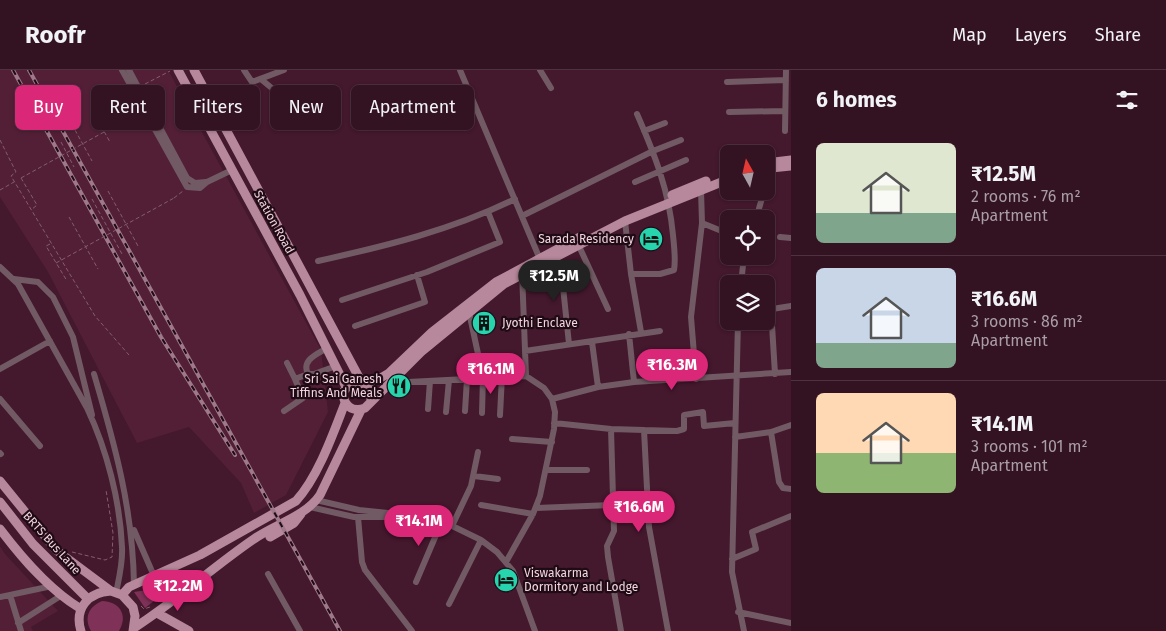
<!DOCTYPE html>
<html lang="en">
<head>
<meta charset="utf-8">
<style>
	body { margin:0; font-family:"Fira Sans",sans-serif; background:#3b1b2a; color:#f1f3f6; height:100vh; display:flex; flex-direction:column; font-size:19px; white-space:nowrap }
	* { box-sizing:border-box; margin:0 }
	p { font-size:16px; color:#a99ea5 }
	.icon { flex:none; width:28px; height:28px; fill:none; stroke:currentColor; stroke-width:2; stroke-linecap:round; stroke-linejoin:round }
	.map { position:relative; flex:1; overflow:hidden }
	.sheet { display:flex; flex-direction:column; background:#331222; width:375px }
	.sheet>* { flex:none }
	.banner { position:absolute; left:15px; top:15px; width:475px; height:45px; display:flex; gap:10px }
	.needle { width:32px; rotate:352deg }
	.controls { position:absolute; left:720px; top:75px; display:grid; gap:10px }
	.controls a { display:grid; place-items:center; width:55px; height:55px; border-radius:8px; background:#331222; box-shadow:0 1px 4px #0004,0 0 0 1px #4e3240; font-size:25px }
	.price { position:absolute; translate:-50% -42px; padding:0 11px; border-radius:18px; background:#db2777; color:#fff; font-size:16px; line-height:32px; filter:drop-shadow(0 1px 2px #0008) }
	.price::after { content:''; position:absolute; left:50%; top:30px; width:15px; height:11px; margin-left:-8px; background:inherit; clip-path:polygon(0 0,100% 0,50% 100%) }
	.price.current { background:#222; color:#fff }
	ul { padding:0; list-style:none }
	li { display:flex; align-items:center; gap:15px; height:125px; padding:0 25px }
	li+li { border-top:1px solid #4e3240 }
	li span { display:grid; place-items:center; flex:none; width:140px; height:100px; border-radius:8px; color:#555 }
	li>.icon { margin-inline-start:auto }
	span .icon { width:60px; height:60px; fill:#fffc; stroke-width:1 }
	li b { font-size:21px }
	h2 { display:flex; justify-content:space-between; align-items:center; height:60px; padding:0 25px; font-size:21px }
	.tag { padding:0 18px; border-radius:8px; background:#331222; box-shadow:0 1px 4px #0004,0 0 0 1px #4e3240; font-size:18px; line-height:45px }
	.tag.current { background:#db2777; color:#fff }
	header { display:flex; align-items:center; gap:30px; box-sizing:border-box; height:70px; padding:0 25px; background:#331222; border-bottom:1px solid #4e3240 }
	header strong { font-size:24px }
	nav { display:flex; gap:28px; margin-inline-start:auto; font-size:18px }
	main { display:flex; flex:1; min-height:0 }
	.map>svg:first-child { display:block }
	.built { fill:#521f37 }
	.green { fill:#7f3157 }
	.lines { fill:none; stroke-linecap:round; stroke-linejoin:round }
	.path { stroke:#845d6f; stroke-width:1; stroke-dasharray:4 2.5; stroke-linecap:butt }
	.minor { stroke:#715a63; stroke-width:6 }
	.major { stroke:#b7889b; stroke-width:9 }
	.rail-casing { stroke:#9f798a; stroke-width:4 }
	.rail { stroke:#1f0b14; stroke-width:2; stroke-dasharray:5.5; stroke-linecap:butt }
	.path-bridge { stroke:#845d6f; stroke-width:1; stroke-dasharray:4 2.5; stroke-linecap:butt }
	.labels { text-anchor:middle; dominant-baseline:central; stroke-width:4.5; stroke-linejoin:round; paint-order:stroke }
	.street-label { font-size:12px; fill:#f3d4e0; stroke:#1f0b14 }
	.poi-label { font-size:12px; fill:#f3d4e0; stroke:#1f0b14; text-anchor:end }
</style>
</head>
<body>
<header>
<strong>Roofr</strong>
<nav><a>Map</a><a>Layers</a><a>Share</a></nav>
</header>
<main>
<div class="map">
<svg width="791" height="561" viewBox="0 0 791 561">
	<rect width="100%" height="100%" fill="#44182d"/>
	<path class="built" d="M0,0H168L321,280L328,342L286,425L254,443L241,413L189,357L137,373L48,202L0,127Z
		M0,476L5,484L58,541L31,557L33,561H0Z"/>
	<path class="green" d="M173,516L145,538L134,522Z
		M102,531C119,531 129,545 119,561H91C84,548 88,537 102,531Z"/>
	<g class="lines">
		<path class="path" d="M145,14L170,1
			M101,56L110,72
			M75,60L92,91
			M0,70L16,102L11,106L95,246L129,285
			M61,72L74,97
			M21,108L37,135L31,140
			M0,120L14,112
			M108,121L138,176
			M174,128L183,121
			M92,129L122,184
			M69,147L98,199
			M50,174L46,176L67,211
			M72,482L105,490L112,487L113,463L106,420
			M141,536L144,539L150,537"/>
		<path class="minor" d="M122,0L187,117L200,118L207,112L232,100
			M129,0L187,108L195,113L206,112
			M244,0L252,12L284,0
			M460,0L539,187
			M540,0L551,18
			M262,10L309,49
			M727,12L786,10
			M729,42L784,41
			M644,61L665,53
			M785,61L786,0
			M635,112L686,90
			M766,117L773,95
			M701,120L702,153L729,164
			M522,146L653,81L681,70
			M756,149L764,121
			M625,151L631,204H660L674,200C676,189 674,176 673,165C669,121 655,85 637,44
			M780,167L791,168
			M578,174L608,239
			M555,187L563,217L569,274
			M318,191C386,176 452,160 515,129
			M0,197L18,214L87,338C107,380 120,431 122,477C123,493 119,508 116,523
			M522,202L526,306
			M631,204L641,262
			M14,209L38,212L53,227L73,267L92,345
			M741,214L744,186
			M342,230L427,202L500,172L488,142
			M771,239L775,304
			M766,240L791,236
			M469,242L483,307L482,343
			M738,251L732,502L744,561
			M355,256L425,232L417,205
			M629,264L634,312
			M592,272L598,317
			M327,278C317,284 301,290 308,304H314L336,296
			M525,281L660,261
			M287,293L295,309L308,304
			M0,299L50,271
			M94,304C115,375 133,440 134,515
			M395,309L408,312L526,306L544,318L552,329L555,342L554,359L540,426L533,444L506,492
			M696,309L691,247L702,153
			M0,329L40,376
			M552,329L598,317L634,312L791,302
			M428,339L430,311
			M284,341L303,328L295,309
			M465,341L467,309
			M446,342L449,310
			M500,345L502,306
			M554,353L611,359L677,361L684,359V345L703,342L704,356L735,353
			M611,359L614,461L607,476L608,487L621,561
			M644,360L649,457L668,561
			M771,362L779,412L783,418L791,419
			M735,367L771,362L791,355
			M512,369L552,372
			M0,383L1,384
			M547,400H587
			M474,406L498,409
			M316,430L359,440L427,447L442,451L481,470L497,482L513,501L535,561
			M481,435L533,444
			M310,437L354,447H401
			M536,438L612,435
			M358,447L362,492L365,500L412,561
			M452,456L471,416L478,382
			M134,460L154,506
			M732,489L756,479L752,462L791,446
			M268,504L300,561
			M416,512L442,451
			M10,525L21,561
			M0,527L52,516
			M449,534L481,470
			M738,542L791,553
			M18,553L62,525"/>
		<path class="major" d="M178,0L300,225L346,317
			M194,0L362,313
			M766,93L791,90
			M771,98L791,96
			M672,125L706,111
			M367,316L389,303L432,262L496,212L580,167
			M371,330L370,320L362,313H351L343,322C343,335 352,343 365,338L421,282L504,214L625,151L729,109
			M0,411L56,480L111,521L122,525L133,537L135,546L133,561
			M0,432L33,474L88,529
			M0,459C22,488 49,520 81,539
			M270,467L294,453L301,444
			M122,525L129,517L200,485L296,431C318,407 333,364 345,333
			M157,543L189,561
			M134,558C176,531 213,497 254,469C275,454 305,447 320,425L361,340
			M81,561C74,539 88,522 111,521"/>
		<g class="rail-casing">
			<path id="rail" d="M13,0L161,267L235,385
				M29,0L340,561"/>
		</g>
		<use href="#rail" class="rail"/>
		<path class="path-bridge" d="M21,108L104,62
			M56,193L174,128"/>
	</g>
	<defs>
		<g id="hotel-disc" transform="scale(1.25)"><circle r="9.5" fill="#26d5ae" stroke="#1f0b14"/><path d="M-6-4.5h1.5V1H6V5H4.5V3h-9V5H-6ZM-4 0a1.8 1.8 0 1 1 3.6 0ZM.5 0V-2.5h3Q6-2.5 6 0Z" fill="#111"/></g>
		<g id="building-disc" transform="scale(1.25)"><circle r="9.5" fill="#26d5ae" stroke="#1f0b14"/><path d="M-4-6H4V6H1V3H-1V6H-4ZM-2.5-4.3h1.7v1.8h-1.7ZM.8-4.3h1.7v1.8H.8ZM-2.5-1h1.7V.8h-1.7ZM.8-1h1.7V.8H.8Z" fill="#111"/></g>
		<g id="restaurant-disc" transform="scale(1.25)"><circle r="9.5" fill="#26d5ae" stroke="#1f0b14"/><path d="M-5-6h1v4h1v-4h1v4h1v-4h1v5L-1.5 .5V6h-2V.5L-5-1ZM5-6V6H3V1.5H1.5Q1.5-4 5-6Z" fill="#111"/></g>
	</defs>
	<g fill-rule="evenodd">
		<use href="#hotel-disc" x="651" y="169"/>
		<use href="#building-disc" x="484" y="253"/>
		<use href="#restaurant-disc" x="399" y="316"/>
		<use href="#hotel-disc" x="506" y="510"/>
	</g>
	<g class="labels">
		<g class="street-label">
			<text transform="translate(274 152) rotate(61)">Station Road</text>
			<text transform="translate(52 473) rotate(48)">BRTS Bus Lane</text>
		</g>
		<g class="poi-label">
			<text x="634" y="169">Sarada Residency</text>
			<text x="502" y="253" text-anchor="start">Jyothi Enclave</text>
			<text x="382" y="309">Sri Sai Ganesh<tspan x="382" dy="14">Tiffins And Meals</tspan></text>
			<text x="524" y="503" text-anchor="start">Viswakarma<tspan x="524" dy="14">Dormitory and Lodge</tspan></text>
		</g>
	</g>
</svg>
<div class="controls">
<a><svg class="needle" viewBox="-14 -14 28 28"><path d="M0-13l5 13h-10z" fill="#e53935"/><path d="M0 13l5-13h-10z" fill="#a99ea5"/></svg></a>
<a><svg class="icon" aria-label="locate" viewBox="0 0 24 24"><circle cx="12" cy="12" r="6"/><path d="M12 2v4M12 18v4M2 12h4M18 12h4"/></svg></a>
<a><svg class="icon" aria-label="layers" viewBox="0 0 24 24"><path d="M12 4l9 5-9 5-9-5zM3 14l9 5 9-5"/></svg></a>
</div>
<b class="price current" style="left:554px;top:232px">₹12.5M</b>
<b class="price" style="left:672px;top:321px">₹16.3M</b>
<b class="price" style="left:491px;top:325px">₹16.1M</b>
<b class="price" style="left:639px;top:463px">₹16.6M</b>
<b class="price" style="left:419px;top:477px">₹14.1M</b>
<b class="price" style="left:178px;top:542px">₹12.2M</b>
<div class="banner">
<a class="tag current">Buy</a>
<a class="tag">Rent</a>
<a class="tag">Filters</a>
<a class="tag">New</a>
<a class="tag">Apartment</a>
</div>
</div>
<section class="sheet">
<h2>6 homes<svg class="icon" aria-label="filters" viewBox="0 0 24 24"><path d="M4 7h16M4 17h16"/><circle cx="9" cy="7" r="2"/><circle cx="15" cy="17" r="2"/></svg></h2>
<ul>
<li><span style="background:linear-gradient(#dfe7d0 70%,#7fa58c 0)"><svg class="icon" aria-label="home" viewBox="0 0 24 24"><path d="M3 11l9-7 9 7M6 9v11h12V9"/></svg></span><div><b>₹12.5M</b><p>2 rooms · 76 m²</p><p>Apartment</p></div></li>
<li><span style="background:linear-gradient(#c9d6e8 75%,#7fa58c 0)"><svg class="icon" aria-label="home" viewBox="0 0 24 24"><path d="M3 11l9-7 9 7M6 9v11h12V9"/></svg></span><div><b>₹16.6M</b><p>3 rooms · 86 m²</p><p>Apartment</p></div></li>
<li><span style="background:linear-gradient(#ffd9b3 60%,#8fb573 0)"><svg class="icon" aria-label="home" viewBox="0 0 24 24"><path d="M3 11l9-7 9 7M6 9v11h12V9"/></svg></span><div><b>₹14.1M</b><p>3 rooms · 101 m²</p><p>Apartment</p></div></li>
</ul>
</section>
</main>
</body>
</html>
